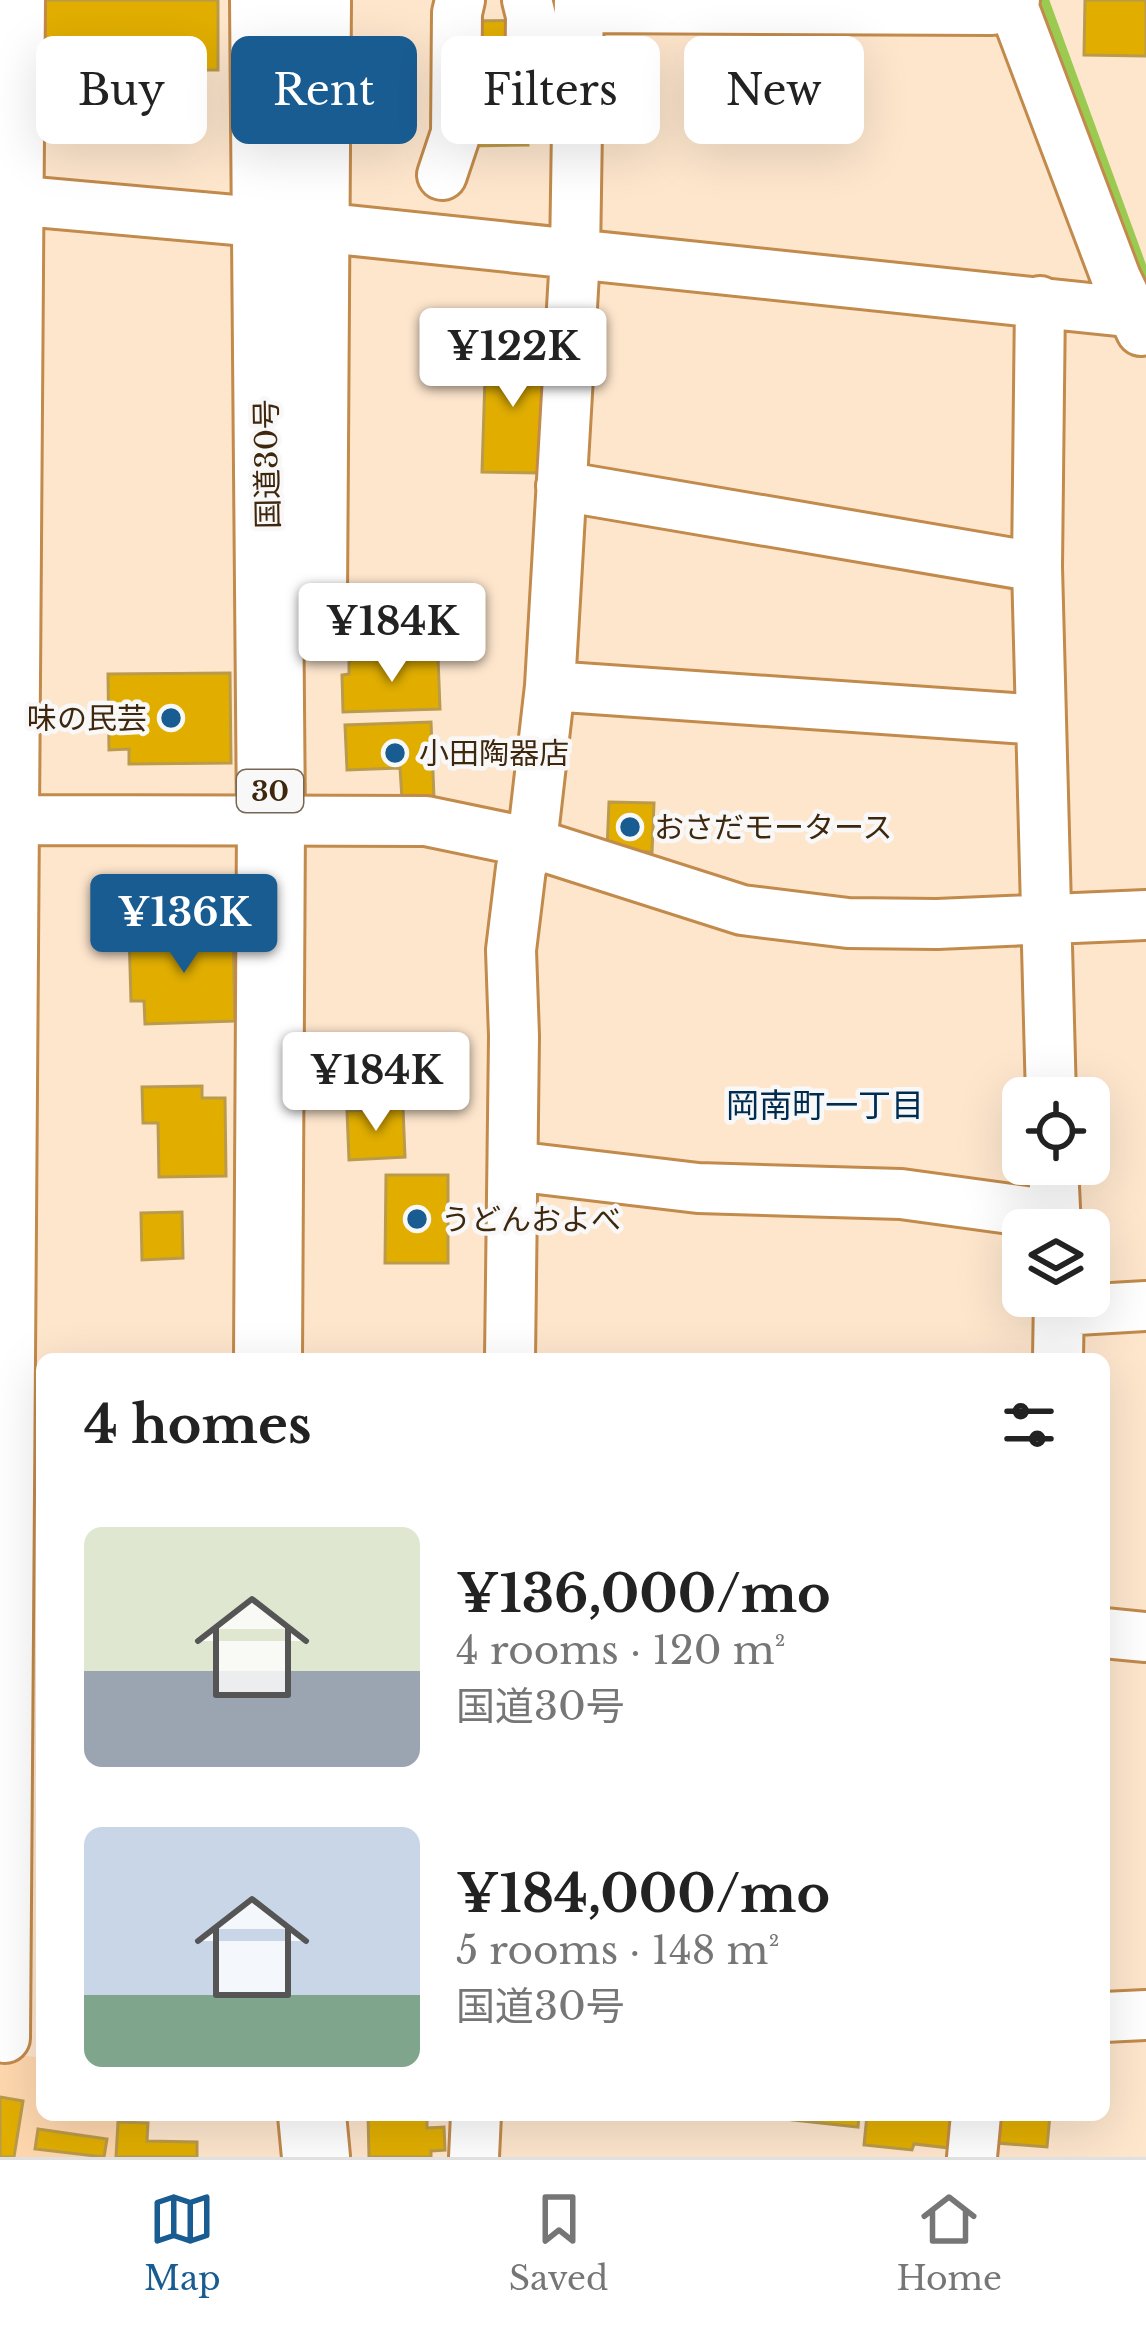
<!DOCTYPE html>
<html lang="en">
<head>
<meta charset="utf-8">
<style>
	body { margin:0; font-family:"Libre Baskerville","Noto Sans JP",serif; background:#f2f2f2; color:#222; height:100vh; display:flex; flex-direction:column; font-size:45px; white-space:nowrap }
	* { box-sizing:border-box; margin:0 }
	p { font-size:39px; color:#767676 }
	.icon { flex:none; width:66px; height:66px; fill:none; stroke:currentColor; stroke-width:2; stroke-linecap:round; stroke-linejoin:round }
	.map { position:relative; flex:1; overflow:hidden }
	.sheet { position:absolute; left:36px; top:1353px; width:1074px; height:768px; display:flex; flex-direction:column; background:#fff; border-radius:18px; box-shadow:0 12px 48px #0002 }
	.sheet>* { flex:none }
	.hud { position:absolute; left:36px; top:36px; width:1074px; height:108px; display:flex; gap:24px }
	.controls { position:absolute; left:1002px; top:1077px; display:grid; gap:24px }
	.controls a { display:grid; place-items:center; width:108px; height:108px; border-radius:18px; background:#fff; box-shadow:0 12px 48px #0002; font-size:60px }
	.price { position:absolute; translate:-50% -102px; padding:0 27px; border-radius:12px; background:#fff; color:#222; font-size:39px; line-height:78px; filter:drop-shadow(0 3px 6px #0008) }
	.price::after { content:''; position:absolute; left:50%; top:72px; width:36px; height:27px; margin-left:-18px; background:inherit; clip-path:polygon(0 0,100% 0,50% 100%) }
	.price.current { background:#195c91; color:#fff }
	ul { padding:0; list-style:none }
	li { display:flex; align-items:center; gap:36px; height:300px; padding:0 48px }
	li span { display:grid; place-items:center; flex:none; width:336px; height:240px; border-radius:18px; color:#555 }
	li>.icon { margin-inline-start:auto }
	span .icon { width:144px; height:144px; fill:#fffc; stroke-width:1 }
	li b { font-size:51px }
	h2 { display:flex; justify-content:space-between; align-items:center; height:144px; padding:0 48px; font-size:51px }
	.pill { padding:0 42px; border-radius:18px; background:#fff; box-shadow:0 12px 48px #0002; font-size:42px; line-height:108px }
	.pill.current { background:#195c91; color:#fff }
	.tabs { display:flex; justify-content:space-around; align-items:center; height:168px; border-top:3px solid #e0e0e0; background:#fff; font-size:33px; color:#767676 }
	.tabs a { display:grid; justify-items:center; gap:6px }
	.tabs .current { color:#195c91 }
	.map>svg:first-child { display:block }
	.built { fill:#fed7ae }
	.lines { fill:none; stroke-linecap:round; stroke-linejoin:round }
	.stream { stroke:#9bca51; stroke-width:10 }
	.building { fill:#e1ae00; stroke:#ba9a4b; stroke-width:3 }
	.minor-casing { stroke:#c28a4b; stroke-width:54 }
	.highway-casing { stroke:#c28a4b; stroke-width:72 }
	.minor { stroke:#fff; stroke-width:48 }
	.highway { stroke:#fff; stroke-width:66 }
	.poi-dot { fill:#195c91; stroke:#f8f8f8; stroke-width:4.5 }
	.labels { text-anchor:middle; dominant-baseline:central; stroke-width:9; stroke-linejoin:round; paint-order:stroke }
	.shield { fill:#f8f8f8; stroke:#766653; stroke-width:3 }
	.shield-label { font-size:27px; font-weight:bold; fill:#3e270c }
	.street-label { font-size:30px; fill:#3e270c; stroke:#f8f8f8 }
	.poi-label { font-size:30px; fill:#3e270c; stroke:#f8f8f8; text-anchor:start }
	.neighbourhood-label { font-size:33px; fill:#002c50; stroke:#f8f8f8 }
</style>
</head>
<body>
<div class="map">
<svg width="1146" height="2157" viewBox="0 0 1146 2157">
	<rect width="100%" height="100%" fill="#fee6cd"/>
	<path class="built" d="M0,2052L42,2058V2115H150L145,2157H0Z"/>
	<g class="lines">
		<path class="stream" d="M1044,0L1146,279"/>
	</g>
	<path class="building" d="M43,0H218V70H202L203,111H108V127H65V141L44,140Z
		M1085,0H1146V56L1084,55Z
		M543,20L544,133H527L528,145L470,146L468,21Z
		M486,346L544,348L541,473L482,472Z
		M438,657L440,709L343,712L342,675L349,674V660Z
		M230,673L231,763L129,764V749L109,750L108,674Z
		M431,722L434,798L402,799L400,768L347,770L345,725Z
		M609,802L654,803L652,852L607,850Z
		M233,930L235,1021L145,1024L144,1001H131L129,933Z
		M202,1086V1098H225L226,1176L159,1177L158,1123H143L142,1087Z
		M403,1108L405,1157L349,1160L347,1111Z
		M386,1175H448V1263H385Z
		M182,1212L183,1258L142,1260L141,1213Z
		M0,2097L23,2101L14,2157H0Z
		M368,2115H427V2128L444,2127L445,2150L431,2151V2157H369Z
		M792,2115H859L858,2127L792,2120Z
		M867,2115H962L958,2149L914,2144L912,2150L864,2145Z
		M999,2115H1050L1047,2147L997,2143Z
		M118,2122L148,2123L147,2141L197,2142V2157H116Z
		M38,2129L107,2139L104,2157L35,2149Z"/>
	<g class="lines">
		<g class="minor-casing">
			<path id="minor" d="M527,0L531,16L530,104L577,126
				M1011,0L1116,278L1141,331
				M579,8L992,10L1015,0
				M442,175L456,133L457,13L460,0
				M0,199L346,230L1146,314
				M1040,301L1037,567L1051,1098
				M561,486L1037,567
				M550,686L1041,720
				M0,820L426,821L532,843L742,910L848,923L937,924L1146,915
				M1053,1164L1056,1230
				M513,1166L698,1188L901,1194L1055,1215
				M1060,1311L1146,1306
				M510,1359L514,1036L511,950L521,868L532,843L550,686L575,256L579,0
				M1058,1359L1059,1296
				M1104,1633L1146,1637
				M1104,2017L1146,2015
				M5,2038L20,0
				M474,2157L476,2115
				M972,2157L976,2115"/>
		</g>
		<g class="highway-casing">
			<path id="highway" d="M264,0L271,821L268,1359
				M313,596L317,0
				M312,2115L316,2157"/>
		</g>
		<use href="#minor" class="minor"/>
		<use href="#highway" class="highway"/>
	</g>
	<g class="poi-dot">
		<circle cx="171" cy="718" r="12"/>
		<circle cx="395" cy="753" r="12"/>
		<circle cx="630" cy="827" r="12"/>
		<circle cx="417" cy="1219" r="12"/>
	</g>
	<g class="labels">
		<rect class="shield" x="237" y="770" width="66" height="42" rx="9"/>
		<g class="shield-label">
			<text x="270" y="791">30</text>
		</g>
		<g class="street-label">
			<text transform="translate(267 464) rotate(-91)">国道30号</text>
		</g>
		<g class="poi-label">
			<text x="147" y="718" text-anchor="end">味の民芸</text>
			<text x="419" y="753">小田陶器店</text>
			<text x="654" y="827">おさだモータース</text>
			<text x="441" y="1219">うどんおよべ</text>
		</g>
		<g class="neighbourhood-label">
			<text x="825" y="1105">岡南町一丁目</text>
		</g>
	</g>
</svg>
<div class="controls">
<a><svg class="icon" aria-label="locate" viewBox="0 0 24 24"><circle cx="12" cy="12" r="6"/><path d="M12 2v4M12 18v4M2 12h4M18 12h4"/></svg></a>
<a><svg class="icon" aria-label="layers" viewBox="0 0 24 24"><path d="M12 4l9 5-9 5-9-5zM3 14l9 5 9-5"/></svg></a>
</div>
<b class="price" style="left:513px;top:410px">¥122K</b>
<b class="price" style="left:392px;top:685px">¥184K</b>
<b class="price current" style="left:184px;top:976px">¥136K</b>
<b class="price" style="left:376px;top:1134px">¥184K</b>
<div class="hud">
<a class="pill">Buy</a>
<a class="pill current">Rent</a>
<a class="pill">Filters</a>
<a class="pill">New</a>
</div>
<section class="sheet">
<h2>4 homes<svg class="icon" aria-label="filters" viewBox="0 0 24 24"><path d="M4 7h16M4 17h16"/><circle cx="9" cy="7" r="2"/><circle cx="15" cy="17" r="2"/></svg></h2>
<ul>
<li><span style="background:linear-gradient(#dfe7d0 60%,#9aa5b1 0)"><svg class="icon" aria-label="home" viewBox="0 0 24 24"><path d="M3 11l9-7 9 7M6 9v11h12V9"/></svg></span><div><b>¥136,000/mo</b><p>4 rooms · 120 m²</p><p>国道30号</p></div></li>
<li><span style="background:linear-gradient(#c9d6e8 70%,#7fa58c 0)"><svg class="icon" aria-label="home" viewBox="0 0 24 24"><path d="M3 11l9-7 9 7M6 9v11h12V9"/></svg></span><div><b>¥184,000/mo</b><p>5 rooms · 148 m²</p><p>国道30号</p></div></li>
</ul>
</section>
</div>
<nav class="tabs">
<a class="current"><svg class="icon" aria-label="map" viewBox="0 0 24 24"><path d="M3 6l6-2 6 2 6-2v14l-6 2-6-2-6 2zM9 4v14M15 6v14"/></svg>Map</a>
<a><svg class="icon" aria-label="saved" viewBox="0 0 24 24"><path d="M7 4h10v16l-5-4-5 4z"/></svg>Saved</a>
<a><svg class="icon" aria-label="home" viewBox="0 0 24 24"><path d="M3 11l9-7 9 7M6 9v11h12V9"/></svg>Home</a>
</nav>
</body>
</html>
